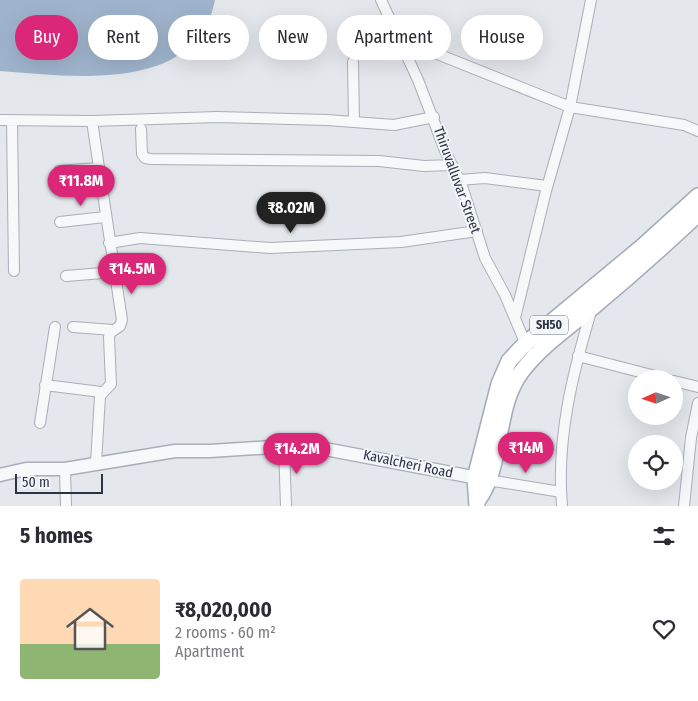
<!DOCTYPE html>
<html lang="en">
<head>
<meta charset="utf-8">
<style>
	body { margin:0; font-family:"Fira Sans Condensed",sans-serif; background:#f7f7f7; color:#2b2b33; height:100vh; display:flex; flex-direction:column; font-size:19px; white-space:nowrap }
	* { box-sizing:border-box; margin:0 }
	p { font-size:16px; color:#7c7c81 }
	.icon { flex:none; width:28px; height:28px; fill:none; stroke:currentColor; stroke-width:2; stroke-linecap:round; stroke-linejoin:round }
	.map { position:relative; height:506px; overflow:hidden }
	.drawer { display:flex; flex-direction:column; background:#fff; flex:1 }
	.drawer>* { flex:none }
	.hud { position:absolute; left:15px; top:15px; width:669px; height:45px; display:flex; gap:10px }
	.needle { width:32px; rotate:267deg }
	.buttons { position:absolute; left:628px; top:370px; display:grid; gap:10px }
	.buttons a { display:grid; place-items:center; width:55px; height:55px; border-radius:50%; background:#fff; box-shadow:0 5px 20px #0002; font-size:25px }
	.scale { position:absolute; left:15px; bottom:12px; width:88px; box-sizing:border-box; padding-left:5px; border:2px solid #2b3445; border-top:0; font-size:14px; line-height:18px; white-space:nowrap; color:#2b3445; -webkit-text-stroke:4px #f4f6f9; paint-order:stroke }
	.price { position:absolute; translate:-50% -42px; padding:0 11px; border-radius:18px; background:#db2777; color:#fff; font-size:16px; line-height:32px; filter:drop-shadow(0 1px 2px #0008) }
	.price::after { content:''; position:absolute; left:50%; top:30px; width:15px; height:11px; margin-left:-8px; background:inherit; clip-path:polygon(0 0,100% 0,50% 100%) }
	.price.selected { background:#222; color:#fff }
	ul { padding:0; list-style:none }
	li { display:flex; align-items:center; gap:15px; height:125px; padding:0 20px }
	li+li { border-top:1px solid #e1e1e2 }
	li span { display:grid; place-items:center; flex:none; width:140px; height:100px; border-radius:5px; color:#555 }
	li>.icon { margin-inline-start:auto }
	span .icon { width:60px; height:60px; fill:#fffc; stroke-width:1 }
	li b { font-size:21px }
	h2 { display:flex; justify-content:space-between; align-items:center; height:60px; padding:0 20px; font-size:21px }
	.chip { padding:0 18px; border-radius:22px; background:#fff; box-shadow:0 5px 20px #0002; font-size:18px; line-height:45px }
	.chip.selected { background:#db2777; color:#fff }
	.map>svg:first-child { display:block }
	.water { fill:#9fb4cc }
	.lines { fill:none; stroke-linecap:round; stroke-linejoin:round }
	.minor-casing { stroke:#a9aeb7; stroke-width:12 }
	.tertiary-casing { stroke:#a9aeb7; stroke-width:15 }
	.primary-casing { stroke:#a3abb8; stroke-width:18 }
	.minor { stroke:#f7f8fa; stroke-width:10 }
	.tertiary { stroke:#f7f8fa; stroke-width:12 }
	.primary { stroke:#fff; stroke-width:15 }
	.labels { text-anchor:middle; dominant-baseline:central; stroke-width:4; stroke-linejoin:round; paint-order:stroke }
	.shield { fill:#f4f6f9; stroke:#676e7b; stroke-width:1 }
	.shield-label { font-size:12px; font-weight:bold; fill:#2b3445 }
	.street-label { font-size:14px; fill:#2b3445; stroke:#f4f6f9 }
</style>
</head>
<body>
<div class="map">
<svg width="698" height="506" viewBox="0 0 698 506">
	<rect width="100%" height="100%" fill="#e4e7ec"/>
	<path class="water" d="M0,0H215C196,95 71,76 0,71Z"/>
	<g class="lines">
		<g class="minor-casing">
			<path id="minor" d="M381,0L418,80L446,153L462,186L485,258L505,295L527,347
				M591,0L570,107L684,125L698,131
				M400,39L570,107L546,191L515,318
				M353,62L354,122
				M0,120L92,121L217,117L327,120L394,125L434,117
				M12,120L14,271
				M92,121L122,320L120,326L110,333L109,337L111,384L100,396L96,463
				M141,129L142,154L145,158L151,159L379,161L424,166L452,165
				M59,171L98,168
				M459,180L485,178L547,186
				M60,222L105,217
				M109,243L140,238L270,248L401,242L477,231
				M66,276L115,272
				M73,327L113,330
				M578,356L667,379
				M674,381L698,387
				M45,385L101,392
				M40,423L55,327
				M284,446L286,506
				M65,469L66,506
				M488,480L561,492
				M562,506C556,438 573,372 592,308
				M684,506L691,438L698,403"/>
		</g>
		<g class="tertiary-casing">
			<path id="tertiary" d="M0,475L26,469H65L175,451H210L304,445L483,479"/>
		</g>
		<g class="primary-casing">
			<path id="primary" d="M478,500C504,465 494,407 522,371C541,346 569,327 593,307C629,277 664,246 698,214
				M477,506L475,478L499,384L509,361L525,344L643,246L698,196"/>
		</g>
		<use href="#minor" class="minor"/>
		<use href="#tertiary" class="tertiary"/>
		<use href="#primary" class="primary"/>
	</g>
	<g class="labels">
		<rect class="shield" x="530" y="315.5" width="38" height="19" rx="4"/>
		<g class="shield-label">
			<text x="549" y="325">SH50</text>
		</g>
		<g class="street-label">
			<text transform="translate(457 180) rotate(70)">Thiruvalluvar Street</text>
			<text transform="translate(408 464) rotate(12)">Kavalcheri Road</text>
		</g>
	</g>
</svg>
<div class="buttons">
<a><svg class="needle" viewBox="-14 -14 28 28"><path d="M0-13l5 13h-10z" fill="#e53935"/><path d="M0 13l5-13h-10z" fill="#7c7c81"/></svg></a>
<a><svg class="icon" aria-label="locate" viewBox="0 0 24 24"><circle cx="12" cy="12" r="6"/><path d="M12 2v4M12 18v4M2 12h4M18 12h4"/></svg></a>
</div>
<div class="scale">50 m</div>
<b class="price" style="left:81px;top:207px">₹11.8M</b>
<b class="price selected" style="left:291px;top:234px">₹8.02M</b>
<b class="price" style="left:132px;top:295px">₹14.5M</b>
<b class="price" style="left:526px;top:474px">₹14M</b>
<b class="price" style="left:297px;top:475px">₹14.2M</b>
<div class="hud">
<a class="chip selected">Buy</a>
<a class="chip">Rent</a>
<a class="chip">Filters</a>
<a class="chip">New</a>
<a class="chip">Apartment</a>
<a class="chip">House</a>
</div>
</div>
<section class="drawer">
<h2>5 homes<svg class="icon" aria-label="filters" viewBox="0 0 24 24"><path d="M4 7h16M4 17h16"/><circle cx="9" cy="7" r="2"/><circle cx="15" cy="17" r="2"/></svg></h2>
<ul>
<li><span style="background:linear-gradient(#ffd9b3 65%,#8fb573 0)"><svg class="icon" aria-label="home" viewBox="0 0 24 24"><path d="M3 11l9-7 9 7M6 9v11h12V9"/></svg></span><div><b>₹8,020,000</b><p>2 rooms · 60 m²</p><p>Apartment</p></div><svg class="icon" aria-label="heart" viewBox="0 0 24 24"><path d="M12 20l-8-8c-3-5 5-10 8-4 3-6 11-1 8 4z"/></svg></li>
</ul>
</section>
</body>
</html>
